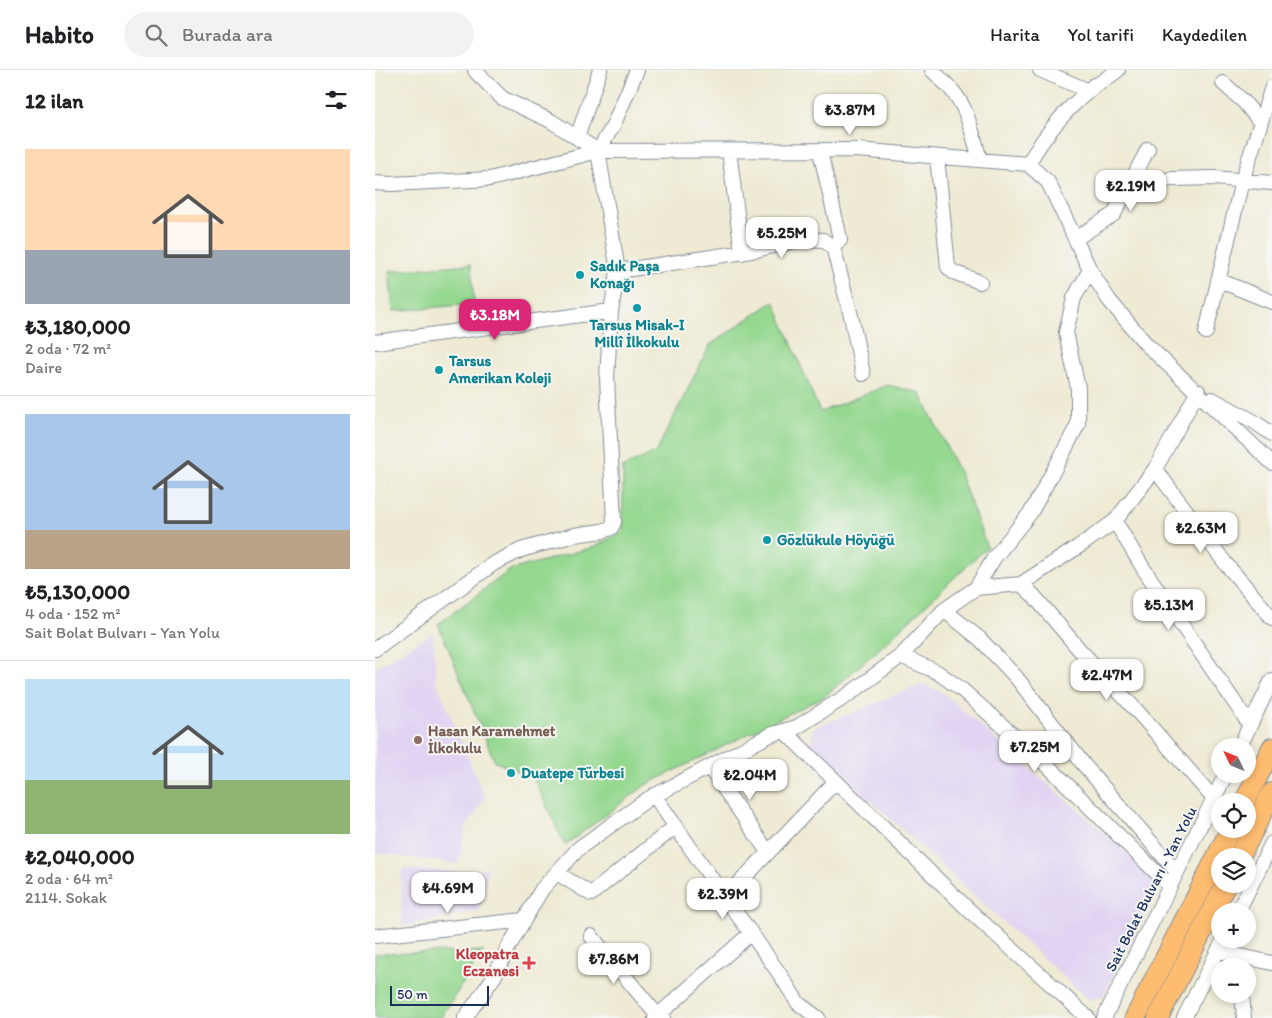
<!DOCTYPE html>
<html lang="tr">
<head>
<meta charset="utf-8">
<style>
	body { margin:0; font-family:Itim,sans-serif; background:#f2f2f2; color:#202124; height:100vh; display:flex; flex-direction:column; font-size:19px; white-space:nowrap }
	* { box-sizing:border-box; margin:0 }
	p { font-size:16px; color:#757577 }
	.icon { flex:none; width:28px; height:28px; fill:none; stroke:currentColor; stroke-width:2; stroke-linecap:round; stroke-linejoin:round }
	.map { position:relative; flex:1; overflow:hidden }
	.sheet { display:flex; flex-direction:column; background:#fff; width:375px }
	.sheet>* { flex:none }
	.needle { width:32px; rotate:313deg }
	.controls { position:absolute; left:836px; top:668px; display:grid; gap:10px }
	.controls a { display:grid; place-items:center; width:45px; height:45px; border-radius:50%; background:#fff; box-shadow:0 2px 8px #0003; font-size:25px }
	.scale { position:absolute; left:15px; bottom:12px; width:99px; box-sizing:border-box; padding-left:5px; border:2px solid #1b2f5e; border-top:0; font-size:14px; line-height:18px; white-space:nowrap; color:#1b2f5e; -webkit-text-stroke:4px #f6f6f2; paint-order:stroke }
	.price { position:absolute; translate:-50% -42px; padding:0 11px; border-radius:10px; background:#fff; color:#222; font-size:16px; line-height:32px; filter:drop-shadow(0 1px 2px #0008) }
	.price::after { content:''; position:absolute; left:50%; top:30px; width:15px; height:11px; margin-left:-8px; background:inherit; clip-path:polygon(0 0,100% 0,50% 100%) }
	.price.selected { background:#db2777; color:#fff }
	ul { padding:0; list-style:none }
	li { display:grid; align-content:center; gap:10px; height:265px; padding:0 25px }
	li+li { border-top:1px solid #e0e0e0 }
	li span { display:grid; place-items:center; height:155px; border-radius:0px; color:#555 }
	li>.icon { margin-inline-start:auto }
	span .icon { width:90px; height:90px; fill:#fffc; stroke-width:1 }
	li b { font-size:21px }
	h2 { display:flex; justify-content:space-between; align-items:center; height:60px; padding:0 25px; font-size:21px }
	header { display:flex; align-items:center; gap:30px; box-sizing:border-box; height:70px; padding:0 25px; background:#fff; border-bottom:1px solid #e0e0e0 }
	header strong { font-size:24px }
	nav { display:flex; gap:28px; margin-inline-start:auto; font-size:18px }
	.search { width:350px; height:45px; background:#f2f2f2; display:flex; align-items:center; gap:12px; box-sizing:border-box; padding:0 18px; border-radius:28px; color:#757577; font-size:19px }
	main { display:flex; flex:1; min-height:0 }
	.map>svg:first-child { display:block }
	.built { fill:#e1d4f3 }
	.green { fill:#95d890; stroke:#588477 }
	.lines { fill:none; stroke-linecap:round; stroke-linejoin:round }
	.minor-casing { stroke:#848c98; stroke-width:16 }
	.highway-casing { stroke:#848c98; stroke-width:22 }
	.minor { stroke:#fff; stroke-width:14 }
	.highway { stroke:#febc70; stroke-width:20 }
	.culture-dot { fill:#0f9aa8; stroke:#f6f6f2; stroke-width:2 }
	.education-dot { fill:#8d6e63; stroke:#f6f6f2; stroke-width:2 }
	.health-dot { fill:#e0444e; stroke:#f6f6f2; stroke-width:2 }
	.labels { text-anchor:middle; dominant-baseline:central; stroke-width:4; stroke-linejoin:round; paint-order:stroke }
	.culture-label { font-size:15px; font-weight:bold; fill:#0d838f; stroke:#f6f6f2; text-anchor:start }
	.education-label { font-size:15px; font-weight:bold; fill:#785e54; stroke:#f6f6f2; text-anchor:start }
	.street-label { font-size:15px; fill:#1b2f5e; stroke:#f6f6f2 }
	.health-label { font-size:15px; font-weight:bold; fill:#be3a42; stroke:#f6f6f2; text-anchor:end }
</style>
</head>
<body>
<header>
<strong>Habito</strong>
<div class="search"><svg class="icon" aria-label="search" viewBox="0 0 24 24"><circle cx="10" cy="10" r="6"/><path d="M15 15l6 6"/></svg>Burada ara</div>
<nav><a>Harita</a><a>Yol tarifi</a><a>Kaydedilen</a></nav>
</header>
<main>
<section class="sheet">
<h2>12 ilan<svg class="icon" aria-label="filters" viewBox="0 0 24 24"><path d="M4 7h16M4 17h16"/><circle cx="9" cy="7" r="2"/><circle cx="15" cy="17" r="2"/></svg></h2>
<ul>
<li><span style="background:linear-gradient(#ffd9b3 65%,#9aa5b1 0)"><svg class="icon" aria-label="home" viewBox="0 0 24 24"><path d="M3 11l9-7 9 7M6 9v11h12V9"/></svg></span><div><b>₺3,180,000</b><p>2 oda · 72 m²</p><p>Daire</p></div></li>
<li><span style="background:linear-gradient(#a9c7e8 75%,#b9a48a 0)"><svg class="icon" aria-label="home" viewBox="0 0 24 24"><path d="M3 11l9-7 9 7M6 9v11h12V9"/></svg></span><div><b>₺5,130,000</b><p>4 oda · 152 m²</p><p>Sait Bolat Bulvarı - Yan Yolu</p></div></li>
<li><span style="background:linear-gradient(#bfe0f5 65%,#8fb573 0)"><svg class="icon" aria-label="home" viewBox="0 0 24 24"><path d="M3 11l9-7 9 7M6 9v11h12V9"/></svg></span><div><b>₺2,040,000</b><p>2 oda · 64 m²</p><p>2114. Sokak</p></div></li>
</ul>
</section>
<div class="map">
<svg width="897" height="948" viewBox="0 0 897 948">
	<rect width="100%" height="100%" fill="#f6f6f2"/>
	<filter id="ink" filterUnits="userSpaceOnUse"><feTurbulence type="fractalNoise" baseFrequency=".02" numOctaves="2"/><feDisplacementMap in="SourceGraphic" scale="10" xChannelSelector="R" yChannelSelector="G"/><feConvolveMatrix kernelMatrix="1 2 1 2 8 2 1 2 1" color-interpolation-filters="sRGB"/></filter>
	<filter id="wash" filterUnits="userSpaceOnUse"><feTurbulence type="fractalNoise" baseFrequency=".0096" numOctaves="4" result="noise"/><feDisplacementMap in="SourceGraphic" scale="20" xChannelSelector="R" yChannelSelector="G"/><feGaussianBlur stdDeviation="1.12" result="paint"/><feColorMatrix in="noise" values="0 0 0 0 0 0 0 0 0 0 0 0 0 0 0 0 0 1.4 0 .05"/><feComposite in="paint" operator="in"/></filter>
	<g filter="url(#wash)">
		<rect width="100%" height="100%" fill="#eeead3"/>
		<path class="built" d="M58,563L61,611L110,728L91,758L83,794L0,783V598Z
			M548,614L568,623L774,802L785,817L728,926L714,930L435,675L439,658Z
			M114,797L104,841L27,856V799L95,802Z"/>
		<path class="green" d="M96,194L99,234L18,241L14,201Z
			M399,231L445,342L513,315L545,323L584,402L612,477L503,580L450,626L271,715L190,775L158,707L120,692L63,554L135,500L219,477L248,461V397L281,382L335,275Z
			M108,881L66,948H0V884Z"/>
	</g>
	<g filter="url(#ink)">
		<g class="lines">
			<g class="minor-casing">
				<path id="minor" d="M100,0L102,3L127,28L176,51L223,81
					M557,0C568,11 581,22 588,37C596,54 600,72 605,90
					M665,0L714,21L719,15
					M848,13L869,32L885,52
					M202,68L225,0
					M354,81L367,183
					M445,81L464,164L465,170L458,177
					M562,87L573,197L578,202L605,212
					M653,94C669,66 690,40 715,20C724,13 734,7 743,0
					M0,113L16,114L115,109L223,81L482,80L653,94L673,112L715,200L734,230L771,274L897,393
					M772,113L797,109L839,108L897,113
					M700,169L739,144L773,79
					M243,201L376,181L429,169L448,170L458,177L461,188L476,246L488,304
					M843,210L897,232
					M831,262L867,111L897,17
					M0,272L236,241
					M837,329L878,351L897,364
					M780,399L851,494L897,548
					M740,451L768,498L875,655
					M646,514L659,526L703,578L762,641L839,729
					M601,518L619,488L656,442L686,387L703,354V318L691,262L699,228L715,200
					M569,540L605,569L641,607L709,695L802,802
					M0,579L118,494L146,480L199,465L227,461L236,458L239,452L232,308L236,241L243,201L223,81L238,56L262,0
					M526,586L562,602L586,619L672,695L795,816
					M409,661L595,841L713,948
					M865,676L897,610
					M334,697L393,782
					M279,725L350,828L376,863L406,906L423,933L443,948
					M182,803L216,824L301,756
					M350,828L461,711
					M863,841L897,773
					M0,866L149,850
					M216,866L283,946L288,948
					M843,881L897,893
					M867,924L869,948
					M90,948L119,907L133,878L167,819L204,778L273,729L395,665L422,657L473,625L526,586L569,540L601,518L646,514L709,473L740,451L780,399L823,321
					M280,948L376,863
					M729,948L851,704
					M809,948L849,869"/>
			</g>
			<g class="highway-casing">
				<path id="highway" d="M870,731L897,678
					M865,786L897,723
					M760,948L856,759
					M783,948L851,814"/>
			</g>
			<use href="#minor" class="minor"/>
			<use href="#highway" class="highway"/>
		</g>
	</g>
	<g class="culture-dot">
		<circle cx="205" cy="205" r="5"/>
		<circle cx="262" cy="238" r="5"/>
		<circle cx="64" cy="300" r="5"/>
		<circle cx="392" cy="470" r="5"/>
		<circle cx="136" cy="703" r="5"/>
	</g>
	<circle class="education-dot" cx="43" cy="670" r="5"/>
	<path class="health-dot" d="M151.5 885.5h5v5h5v5h-5v5h-5v-5h-5v-5h5z"/>
	<g class="labels">
		<g class="culture-label">
			<text x="215" y="196">Sadık Paşa<tspan x="215" dy="17">Konağı</tspan></text>
			<text x="262" y="255" text-anchor="middle">Tarsus Misak-I<tspan x="262" dy="17">Millî İlkokulu</tspan></text>
			<text x="74" y="291">Tarsus<tspan x="74" dy="17">Amerikan Koleji</tspan></text>
			<text x="402" y="470">Gözlükule Höyüğü</text>
			<text x="146" y="703">Duatepe Türbesi</text>
		</g>
		<g class="education-label">
			<text x="53" y="661">Hasan Karamehmet<tspan x="53" dy="17">İlkokulu</tspan></text>
		</g>
		<g class="street-label">
			<text transform="translate(776 819) rotate(-63)">Sait Bolat Bulvarı - Yan Yolu</text>
		</g>
		<g class="health-label">
			<text x="144" y="884">Kleopatra<tspan x="144" dy="17">Eczanesi</tspan></text>
		</g>
	</g>
</svg>
<div class="controls">
<a><svg class="needle" viewBox="-14 -14 28 28"><path d="M0-13l5 13h-10z" fill="#e53935"/><path d="M0 13l5-13h-10z" fill="#757577"/></svg></a>
<a><svg class="icon" aria-label="locate" viewBox="0 0 24 24"><circle cx="12" cy="12" r="6"/><path d="M12 2v4M12 18v4M2 12h4M18 12h4"/></svg></a>
<a><svg class="icon" aria-label="layers" viewBox="0 0 24 24"><path d="M12 4l9 5-9 5-9-5zM3 14l9 5 9-5"/></svg></a>
<a>+</a>
<a>−</a>
</div>
<div class="scale">50 m</div>
<b class="price" style="left:475px;top:66px">₺3.87M</b>
<b class="price" style="left:756px;top:142px">₺2.19M</b>
<b class="price" style="left:407px;top:189px">₺5.25M</b>
<b class="price selected" style="left:120px;top:271px">₺3.18M</b>
<b class="price" style="left:826px;top:484px">₺2.63M</b>
<b class="price" style="left:794px;top:561px">₺5.13M</b>
<b class="price" style="left:732px;top:631px">₺2.47M</b>
<b class="price" style="left:660px;top:703px">₺7.25M</b>
<b class="price" style="left:375px;top:731px">₺2.04M</b>
<b class="price" style="left:73px;top:844px">₺4.69M</b>
<b class="price" style="left:348px;top:850px">₺2.39M</b>
<b class="price" style="left:239px;top:915px">₺7.86M</b>
</div>
</main>
</body>
</html>
